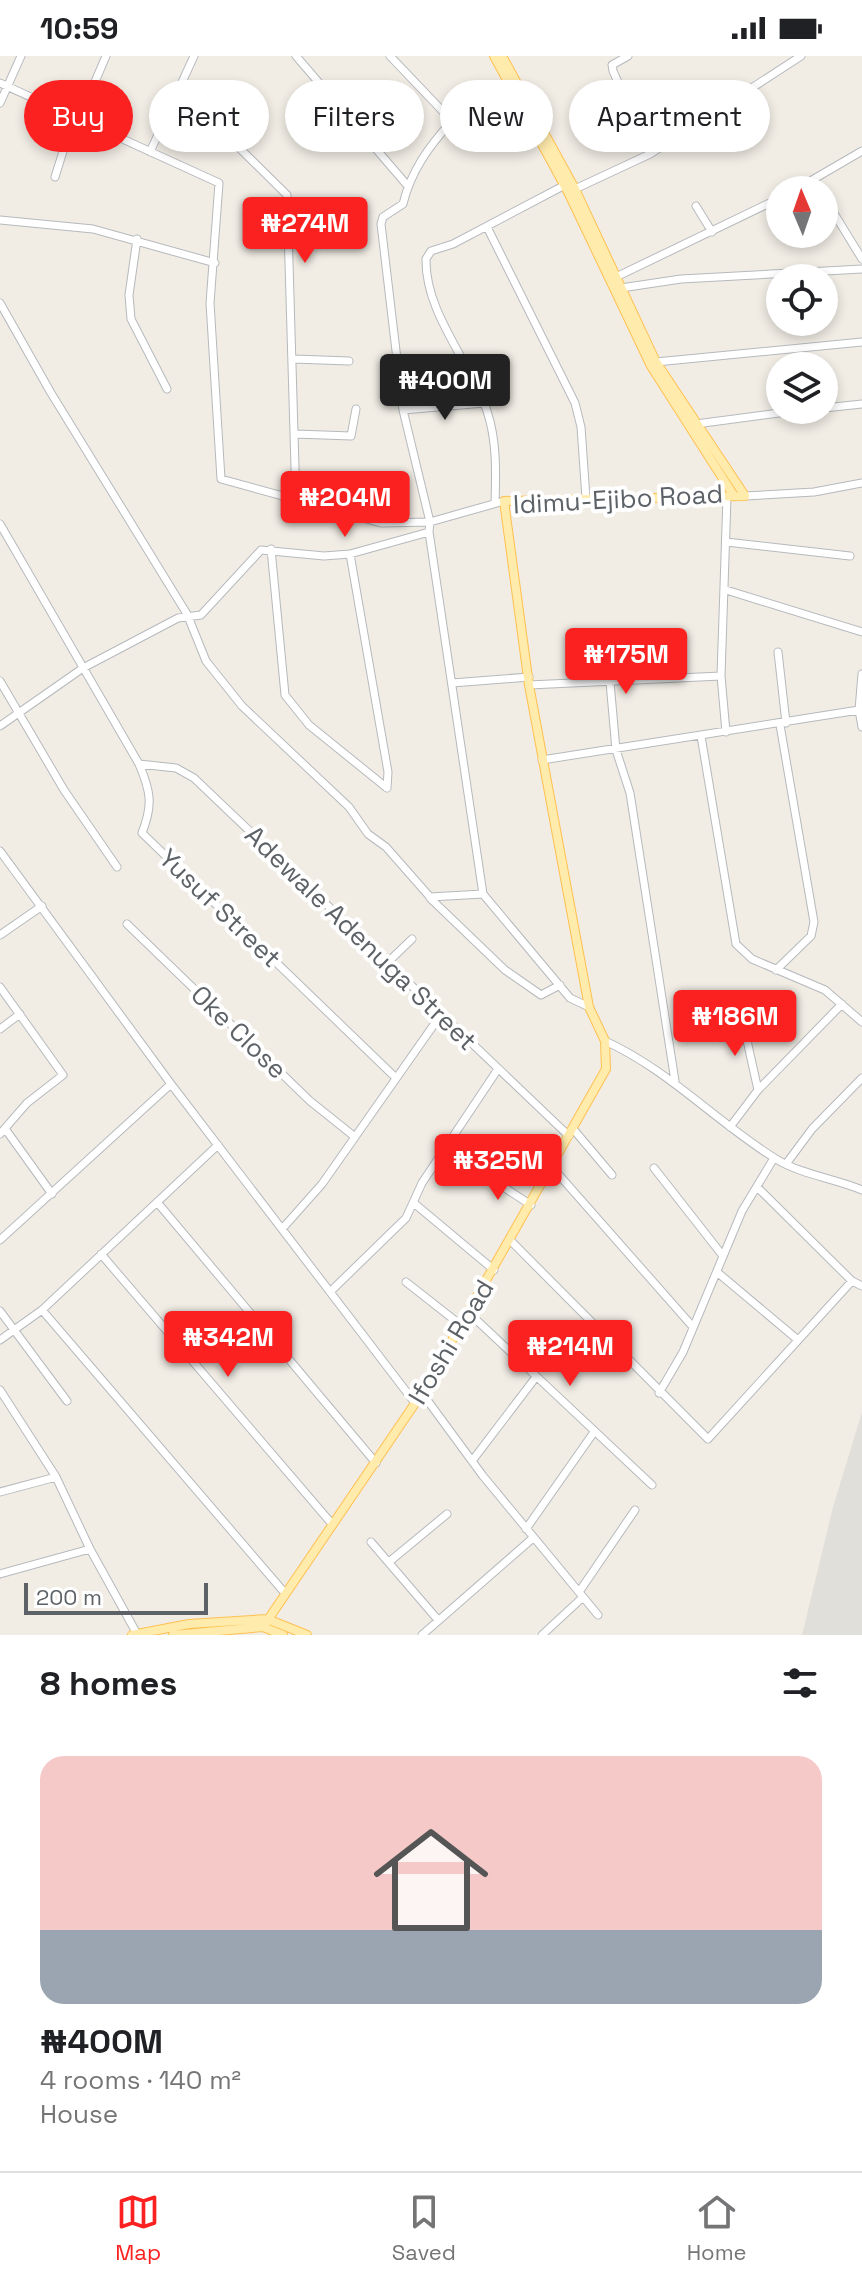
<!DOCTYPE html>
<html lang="en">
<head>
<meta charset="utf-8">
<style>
	body { margin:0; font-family:"Space Grotesk",sans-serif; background:#f6f6f6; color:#202124; height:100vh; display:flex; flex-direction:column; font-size:30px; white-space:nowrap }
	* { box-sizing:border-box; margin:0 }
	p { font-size:26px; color:#757577 }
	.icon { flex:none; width:44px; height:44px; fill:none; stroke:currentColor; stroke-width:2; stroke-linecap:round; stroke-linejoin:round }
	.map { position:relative; height:1579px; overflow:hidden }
	.sheet { display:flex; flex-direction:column; background:#fff; flex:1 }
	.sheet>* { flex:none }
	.guide { position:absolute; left:24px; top:24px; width:814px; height:72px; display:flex; gap:16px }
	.needle { width:52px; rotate:358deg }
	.tools { position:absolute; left:766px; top:120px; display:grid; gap:16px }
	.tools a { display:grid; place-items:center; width:72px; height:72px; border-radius:50%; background:#fff; box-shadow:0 4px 12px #0003; font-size:40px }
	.scale { position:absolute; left:24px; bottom:20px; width:184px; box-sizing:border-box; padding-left:8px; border:4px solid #5d6267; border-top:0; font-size:22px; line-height:28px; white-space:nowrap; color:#5d6267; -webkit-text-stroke:6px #fff; paint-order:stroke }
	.price { position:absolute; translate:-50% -68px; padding:0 18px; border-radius:8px; background:#fb2121; color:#fff; font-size:26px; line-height:52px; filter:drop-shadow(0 2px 4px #0008) }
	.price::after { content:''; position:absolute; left:50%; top:48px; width:24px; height:18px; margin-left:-12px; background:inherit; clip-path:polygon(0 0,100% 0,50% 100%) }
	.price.active { background:#222; color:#fff }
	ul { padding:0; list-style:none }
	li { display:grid; align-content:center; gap:16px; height:424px; padding:0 40px }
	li+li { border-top:2px solid #e0e0e0 }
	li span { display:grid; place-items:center; height:248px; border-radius:24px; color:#555 }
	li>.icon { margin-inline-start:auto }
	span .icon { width:144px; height:144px; fill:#fffc; stroke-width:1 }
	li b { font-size:34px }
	h2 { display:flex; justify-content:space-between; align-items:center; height:96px; padding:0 40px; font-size:34px }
	.pill { padding:0 28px; border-radius:36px; background:#fff; box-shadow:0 4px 12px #0003; font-size:28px; line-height:72px }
	.pill.active { background:#fb2121; color:#fff }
	.status { display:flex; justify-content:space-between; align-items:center; height:56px; padding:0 40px; background:#fff; direction:ltr }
	.status svg { height:22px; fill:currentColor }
	.dock { display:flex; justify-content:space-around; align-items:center; height:112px; border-top:2px solid #e0e0e0; background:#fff; font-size:22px; color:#757577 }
	.dock a { display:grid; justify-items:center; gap:4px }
	.dock .active { color:#fb2121 }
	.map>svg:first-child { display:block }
	.industrial { fill:#e1dfd9 }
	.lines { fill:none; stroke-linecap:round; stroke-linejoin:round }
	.minor-casing { stroke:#b6b9bd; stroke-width:9 }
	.major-casing { stroke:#ffc050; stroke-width:10 }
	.minor { stroke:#fff; stroke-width:7 }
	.major { stroke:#ffebac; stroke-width:8 }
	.labels { text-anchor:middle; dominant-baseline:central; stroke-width:8; stroke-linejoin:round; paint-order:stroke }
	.street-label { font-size:26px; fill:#5d6267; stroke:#fff }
</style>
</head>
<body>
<div class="status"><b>10:59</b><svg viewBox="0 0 49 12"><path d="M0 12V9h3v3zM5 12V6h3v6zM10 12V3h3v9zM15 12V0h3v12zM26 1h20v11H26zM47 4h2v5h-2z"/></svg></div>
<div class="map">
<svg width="862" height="1579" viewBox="0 0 862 1579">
	<rect width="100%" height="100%" fill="#f1ede5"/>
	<path class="industrial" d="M862,1356V1579H802L833,1451Z"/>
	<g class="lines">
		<g class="minor-casing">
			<path id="minor" d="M296,0L407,129
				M628,0L612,9L613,15L650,98
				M0,27L219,127L210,247L221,423L381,467L430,466L504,445
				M174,43L210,63L287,139L296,445
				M0,47L21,0
				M79,63L106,0
				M452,65L513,37
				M150,96L194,0
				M55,121L74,60
				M575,133L650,98L801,0
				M795,134L862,95
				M824,141L862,203
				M696,150L712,176
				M0,164L93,173L215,207
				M487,171L575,347L581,371L586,442
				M137,183L129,239L131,263L167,333
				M616,221L780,142
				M621,232L681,223L862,213
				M0,247L51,337L187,558L206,605L242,650L349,751L368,778L386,791L430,841L483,838L570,942L589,951
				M294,303L349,305
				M656,306L862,286
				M824,352L862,348
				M403,354L484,347
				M696,368L802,354
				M296,378L351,380L356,353
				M745,440L814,436L862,427
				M495,447C496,416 497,385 487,355C470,305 425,257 426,203L431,195L453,188L565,129
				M0,468L139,708C151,736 153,749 142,777L396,1022
				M429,476L483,838
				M726,486L850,500
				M271,493L285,639L309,669L387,732
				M350,498L388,716L387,732
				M726,534L862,576
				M778,596L786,667
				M0,625L64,734L117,811
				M610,626L616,694L630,737L675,1025
				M452,627L529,621
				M529,629L721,620
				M859,654L862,671
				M0,670L83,612L178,562L201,559L261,494L324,500L350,498L429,476L430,466L403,354L381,168L383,161L403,148C411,115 429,90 452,65L390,0
				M726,676L721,620L727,441
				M701,680L736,888L752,903L825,934L862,966
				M542,704L859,654L862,618
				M139,708L176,712L194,722L569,1080
				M0,795L171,1028L415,1347
				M430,842L505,914L541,939L560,929
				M127,868L310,1045L355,1081
				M0,879L42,850
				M387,907L412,883
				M776,914L811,880L814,866L780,669
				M0,931L63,1019L27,1047L0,1078
				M742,962L758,1034
				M0,973L20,958
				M605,985C669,1014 716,1066 776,1103C802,1119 834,1122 862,1134
				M730,1071L758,1034L842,948
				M6,1074L52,1138
				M574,1074L612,1119
				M786,1108L812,1073L862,1022
				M552,1111L693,1271
				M654,1112L723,1200
				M482,1117L531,1149
				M757,1131L852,1225L862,1230
				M157,1146L376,1407
				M415,1148L494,1214
				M282,1173L322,1128L440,960
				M0,1184L171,1028
				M511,1185L708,1383L852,1225
				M101,1198L332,1468
				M717,1216L798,1284
				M406,1226L462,1270
				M332,1234L406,1162L422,1127L498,1013
				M42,1254L284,1536
				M0,1255L67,1345
				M469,1257L652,1429
				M0,1284L42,1254L218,1089
				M0,1334L56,1421L90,1493L137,1578
				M422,1337L483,1420L598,1559
				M659,1337L683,1296L742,1155L774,1102
				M472,1405L536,1321
				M0,1436L56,1421
				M526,1473L594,1376
				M371,1486L438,1564
				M389,1506L447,1458
				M0,1518L90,1493
				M579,1536L635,1454
				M422,1579L533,1482
				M542,1579L583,1541"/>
		</g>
		<g class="major-casing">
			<path id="major" d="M494,0L568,136L651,310L734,440
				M502,0L575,133L656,306L745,440
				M263,1571L422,1337L606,1013L605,985L589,951L529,629L504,445L745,440
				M132,1579L189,1568L267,1563L307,1579
				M173,1579L263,1571L283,1579"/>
		</g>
		<use href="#minor" class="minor"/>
		<use href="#major" class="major"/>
	</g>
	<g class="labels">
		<g class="street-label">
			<text transform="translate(618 443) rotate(-3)">Idimu-Ejibo Road</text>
			<text transform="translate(220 852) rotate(44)">Yusuf Street</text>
			<text transform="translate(361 882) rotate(44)">Adewale Adenuga Street</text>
			<text transform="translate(239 976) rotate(44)">Oke Close</text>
			<text transform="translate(451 1286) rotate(-59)">Ifoshi Road</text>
		</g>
	</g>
</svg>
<div class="tools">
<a><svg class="needle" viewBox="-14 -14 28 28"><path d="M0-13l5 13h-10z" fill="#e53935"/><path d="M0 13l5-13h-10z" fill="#757577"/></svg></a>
<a><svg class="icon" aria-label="locate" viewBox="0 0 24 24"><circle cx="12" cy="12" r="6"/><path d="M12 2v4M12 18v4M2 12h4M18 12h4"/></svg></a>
<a><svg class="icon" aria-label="layers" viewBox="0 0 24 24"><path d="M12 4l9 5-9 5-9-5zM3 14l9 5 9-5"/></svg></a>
</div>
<div class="scale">200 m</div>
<b class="price" style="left:305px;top:209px">₦274M</b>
<b class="price active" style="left:445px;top:366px">₦400M</b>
<b class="price" style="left:345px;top:483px">₦204M</b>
<b class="price" style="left:626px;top:640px">₦175M</b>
<b class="price" style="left:735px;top:1002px">₦186M</b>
<b class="price" style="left:498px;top:1146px">₦325M</b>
<b class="price" style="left:228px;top:1323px">₦342M</b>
<b class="price" style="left:570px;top:1332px">₦214M</b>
<div class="guide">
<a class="pill active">Buy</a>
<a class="pill">Rent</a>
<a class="pill">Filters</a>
<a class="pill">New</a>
<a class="pill">Apartment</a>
</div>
</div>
<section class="sheet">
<h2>8 homes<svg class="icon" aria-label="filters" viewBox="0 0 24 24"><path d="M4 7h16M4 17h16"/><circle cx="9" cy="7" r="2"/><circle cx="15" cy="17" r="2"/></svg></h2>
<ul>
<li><span style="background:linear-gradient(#f6c9c9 70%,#9aa5b1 0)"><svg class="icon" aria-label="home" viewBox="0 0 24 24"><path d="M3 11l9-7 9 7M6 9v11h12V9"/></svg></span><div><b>₦400M</b><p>4 rooms · 140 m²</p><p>House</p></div></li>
</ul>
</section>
<nav class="dock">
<a class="active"><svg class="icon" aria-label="map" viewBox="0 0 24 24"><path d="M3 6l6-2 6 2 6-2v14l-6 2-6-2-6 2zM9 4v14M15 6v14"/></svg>Map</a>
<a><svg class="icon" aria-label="saved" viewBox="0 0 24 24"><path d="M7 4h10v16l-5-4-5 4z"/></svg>Saved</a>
<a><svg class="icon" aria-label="home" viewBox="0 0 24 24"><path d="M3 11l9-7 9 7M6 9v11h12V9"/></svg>Home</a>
</nav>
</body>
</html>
